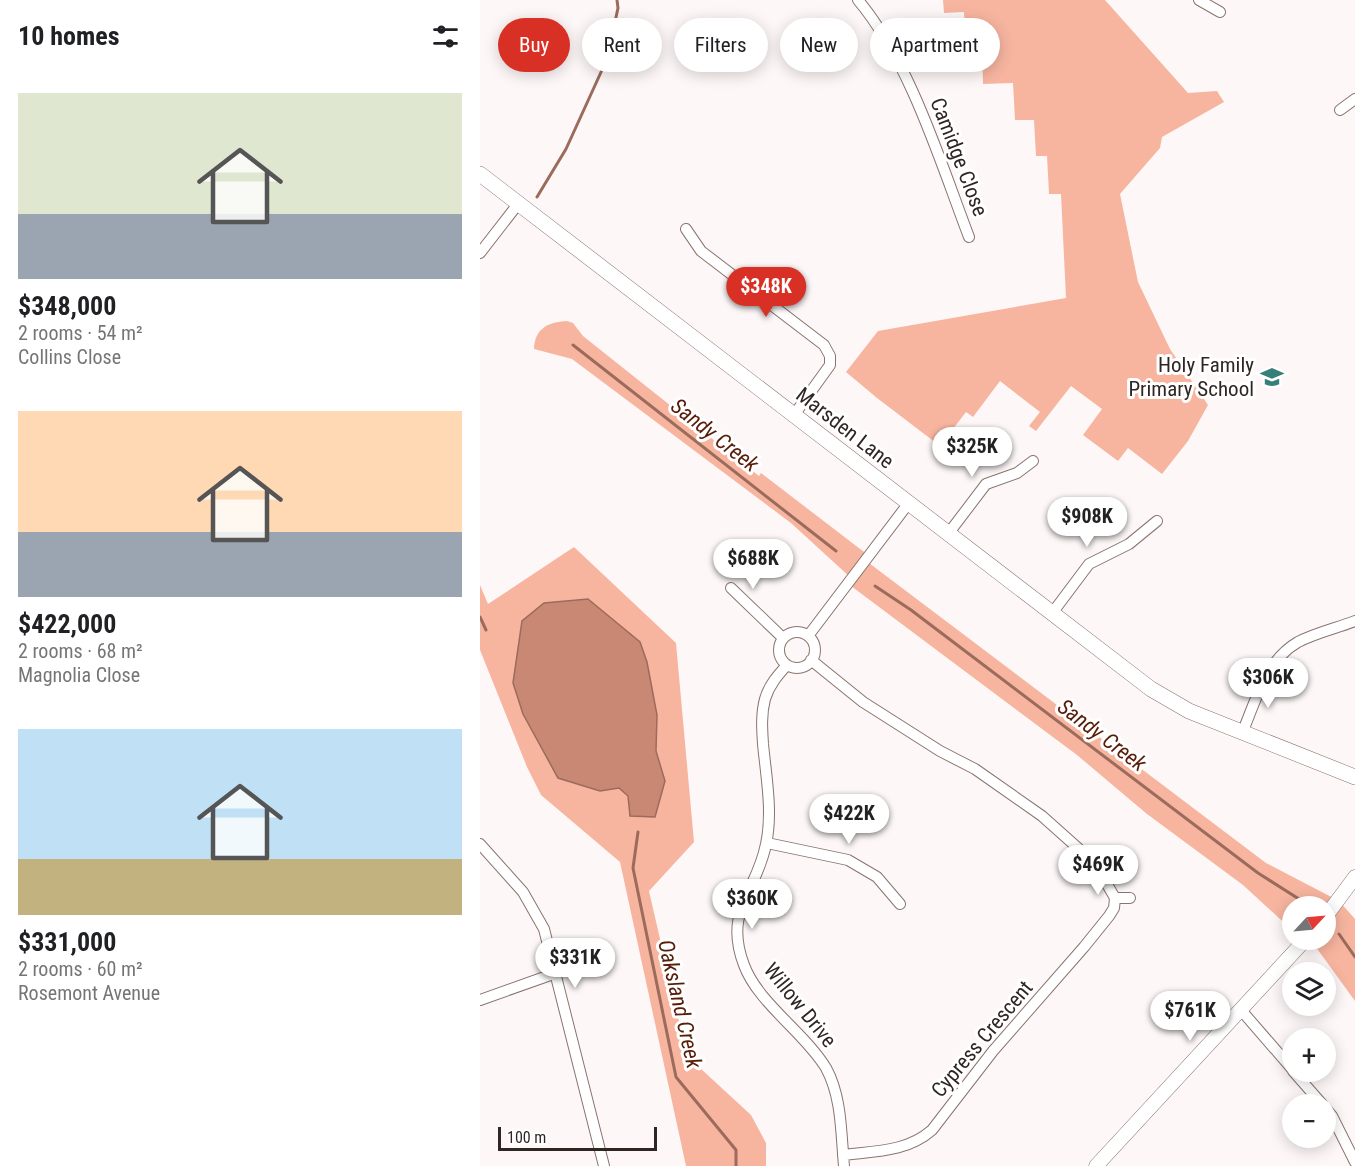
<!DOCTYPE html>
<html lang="en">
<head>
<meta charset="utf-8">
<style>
	body { margin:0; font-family:"Roboto Condensed",sans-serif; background:#f6f6f6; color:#202124; height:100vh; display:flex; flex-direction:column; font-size:22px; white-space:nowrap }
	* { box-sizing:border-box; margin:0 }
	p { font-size:20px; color:#757577 }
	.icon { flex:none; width:33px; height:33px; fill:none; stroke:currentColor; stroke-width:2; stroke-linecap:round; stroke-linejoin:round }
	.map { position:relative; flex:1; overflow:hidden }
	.panel { display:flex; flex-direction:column; background:#fff; width:480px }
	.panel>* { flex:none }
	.hud { position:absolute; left:18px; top:18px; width:570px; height:54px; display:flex; gap:12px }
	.needle { width:39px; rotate:64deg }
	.buttons { position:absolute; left:802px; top:896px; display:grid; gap:12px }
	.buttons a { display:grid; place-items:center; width:54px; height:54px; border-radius:50%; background:#fff; box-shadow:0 3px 15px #0003; font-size:30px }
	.scale { position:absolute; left:18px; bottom:15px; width:159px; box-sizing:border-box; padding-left:6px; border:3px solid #2f2624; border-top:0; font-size:16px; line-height:21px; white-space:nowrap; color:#2f2624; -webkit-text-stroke:4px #fff; paint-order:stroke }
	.price { position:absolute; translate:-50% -51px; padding:0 14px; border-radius:21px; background:#fff; color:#222; font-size:20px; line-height:39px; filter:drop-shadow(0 2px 3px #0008) }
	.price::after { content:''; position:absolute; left:50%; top:36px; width:18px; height:14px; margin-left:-9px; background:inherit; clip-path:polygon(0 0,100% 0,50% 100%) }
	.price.on { background:#d93025; color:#fff }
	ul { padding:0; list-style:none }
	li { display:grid; align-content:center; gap:12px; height:318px; padding:0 18px }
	li span { display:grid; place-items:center; height:186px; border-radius:0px; color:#555 }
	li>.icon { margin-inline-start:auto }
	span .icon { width:108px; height:108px; fill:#fffc; stroke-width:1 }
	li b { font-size:26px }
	h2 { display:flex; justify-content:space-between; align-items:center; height:72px; padding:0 18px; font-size:26px }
	.tag { padding:0 21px; border-radius:27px; background:#fff; box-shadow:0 3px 15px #0003; font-size:21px; line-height:54px }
	.tag.on { background:#d93025; color:#fff }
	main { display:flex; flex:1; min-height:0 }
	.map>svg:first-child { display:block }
	.green { fill:#f7b5a0 }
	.water { fill:#c98874; stroke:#9b6b5c; stroke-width:1.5 }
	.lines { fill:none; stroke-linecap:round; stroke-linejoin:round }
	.stream { stroke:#9b6b5c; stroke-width:3 }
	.minor-casing { stroke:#89746e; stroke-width:12 }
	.tertiary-casing { stroke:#89746e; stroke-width:15 }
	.secondary-casing { stroke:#89746e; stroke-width:16 }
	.minor { stroke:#fff; stroke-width:10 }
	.tertiary { stroke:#fff; stroke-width:14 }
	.secondary { stroke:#fff; stroke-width:15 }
	.labels { text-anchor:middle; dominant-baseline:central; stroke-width:6; stroke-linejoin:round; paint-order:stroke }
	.street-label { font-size:21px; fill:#2f2624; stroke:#fff }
	.poi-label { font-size:21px; fill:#2f2624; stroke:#fff; text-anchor:end }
	.water-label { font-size:22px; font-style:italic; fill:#571d09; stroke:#fff }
</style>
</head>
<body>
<main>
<section class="panel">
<h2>10 homes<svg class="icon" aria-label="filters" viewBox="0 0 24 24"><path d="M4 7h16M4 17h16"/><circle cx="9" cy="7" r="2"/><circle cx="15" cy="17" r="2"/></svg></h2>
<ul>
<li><span style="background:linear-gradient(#dfe7d0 65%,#9aa5b1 0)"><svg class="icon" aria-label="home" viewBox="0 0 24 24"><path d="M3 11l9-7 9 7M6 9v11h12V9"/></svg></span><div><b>$348,000</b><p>2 rooms · 54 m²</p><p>Collins Close</p></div></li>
<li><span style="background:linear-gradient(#ffd9b3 65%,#9aa5b1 0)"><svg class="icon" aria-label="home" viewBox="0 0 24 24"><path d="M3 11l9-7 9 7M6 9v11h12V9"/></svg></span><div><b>$422,000</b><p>2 rooms · 68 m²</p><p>Magnolia Close</p></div></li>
<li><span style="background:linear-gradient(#bfe0f5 70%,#c2b280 0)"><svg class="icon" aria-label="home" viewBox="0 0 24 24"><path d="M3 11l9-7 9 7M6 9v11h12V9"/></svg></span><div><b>$331,000</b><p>2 rooms · 60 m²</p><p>Rosemont Avenue</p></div></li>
</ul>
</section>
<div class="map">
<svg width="875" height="1166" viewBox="0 0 875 1166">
	<rect width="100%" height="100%" fill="#fdf8f7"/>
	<path class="green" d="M463,0H625L708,93L737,91L744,102L682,137L680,148L640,194L658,282L690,349L728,405L708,441L682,474L648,448L638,461L603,435L622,409L591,386L556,431L549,426L560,412L520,381L493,417L486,412L460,446L397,398L366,372L398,331L586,298L581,194H569L567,156H556L554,120H535L533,83L503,84L502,48H486L484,12L464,13Z
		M87,321L93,323L103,336L279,476L281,473L388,555L385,560L786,863L859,901L875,919V1001L830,939H846V906H813V931L763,885L667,814L597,755L367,583L371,578L311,523L92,359L54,349C55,329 67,322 87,321Z
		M94,547L196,643L214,842L169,891L207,1056L271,1115L286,1143V1166H206L140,862L61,795L47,767L0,650V585L8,604Z"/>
	<path class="water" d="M108,599L160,642L167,662L177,715L176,751L185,781L175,817L150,816L148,796L139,788L120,791L78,778L43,714L33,683L42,621L64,603Z"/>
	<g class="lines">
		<path class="stream" d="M57,197L86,149L127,59L138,8L137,0
			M93,345L356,551
			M395,586L431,610L778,873L830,906
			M0,617L6,630
			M158,832L153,868L196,1077L256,1150V1166
			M859,934L875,957"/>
		<g class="minor-casing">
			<path id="minor" d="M378,0C430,62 460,161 489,237
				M719,0L740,12
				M860,110L875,99
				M206,229L221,251L344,345L350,356V365L314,415
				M0,253L38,204
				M468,534L506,484L537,473L553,461
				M251,588L303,638
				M573,612L609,564L649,544L677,521
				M299 650a18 18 0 1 1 36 0a18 18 0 1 1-36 0Z
				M328,636L428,504
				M331,660L383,702L460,751L495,769L562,816L599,849L620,872L635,898L634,908L629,916L604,947L513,1051L452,1130C427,1152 395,1151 363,1155
				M307,665C298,675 289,685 285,699C281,714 282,729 283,744C286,776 293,812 286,844C277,892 243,910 264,965C278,1003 325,1033 346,1068C362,1097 361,1134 364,1166
				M762,733C776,701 785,661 818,642C835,633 857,628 875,621
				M287,843L368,860L397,877L420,904
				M0,844L43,892L64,929L124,1166
				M635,898H650
				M0,1000L76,973
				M761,1010L813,1070
				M813,1071L842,1104
				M846,1109L852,1116L875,1162"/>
		</g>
		<g class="tertiary-casing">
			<path id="tertiary" d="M846,916L875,877
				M616,1166L826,939"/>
		</g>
		<g class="secondary-casing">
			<path id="secondary" d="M0,174L671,689L709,711L875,777"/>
		</g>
		<use href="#minor" class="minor"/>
		<use href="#tertiary" class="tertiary"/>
		<use href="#secondary" class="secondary"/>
	</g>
	<defs>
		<g id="school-bare" transform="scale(1.8)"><path d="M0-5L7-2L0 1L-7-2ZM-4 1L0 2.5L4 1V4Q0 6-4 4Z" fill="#377f79" stroke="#fff" stroke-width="2.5" paint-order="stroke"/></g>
	</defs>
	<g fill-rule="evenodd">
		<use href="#school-bare" x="792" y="377"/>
	</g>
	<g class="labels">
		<g class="street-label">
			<text transform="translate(479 157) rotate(69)">Camidge Close</text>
			<text transform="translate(365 428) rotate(38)">Marsden Lane</text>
			<text transform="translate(320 1005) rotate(51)">Willow Drive</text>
			<text transform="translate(502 1039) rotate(-50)">Cypress Crescent</text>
		</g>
		<g class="poi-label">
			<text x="774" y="365">Holy Family<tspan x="774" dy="24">Primary School</tspan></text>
		</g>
		<g class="water-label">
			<text transform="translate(235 435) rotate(38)">Sandy Creek</text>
			<text transform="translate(622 735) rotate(37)">Sandy Creek</text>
			<text transform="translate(200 1004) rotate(77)">Oaksland Creek</text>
		</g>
	</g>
</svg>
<div class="buttons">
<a><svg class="needle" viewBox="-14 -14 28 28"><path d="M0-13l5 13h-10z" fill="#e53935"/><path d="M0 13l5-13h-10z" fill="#757577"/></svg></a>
<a><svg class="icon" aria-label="layers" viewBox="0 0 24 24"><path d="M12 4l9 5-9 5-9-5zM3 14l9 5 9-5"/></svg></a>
<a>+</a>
<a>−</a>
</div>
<div class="scale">100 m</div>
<b class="price on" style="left:286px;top:318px">$348K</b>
<b class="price" style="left:492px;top:478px">$325K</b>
<b class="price" style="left:607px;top:548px">$908K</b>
<b class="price" style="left:273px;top:590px">$688K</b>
<b class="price" style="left:788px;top:709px">$306K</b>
<b class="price" style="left:369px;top:845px">$422K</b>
<b class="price" style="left:618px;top:896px">$469K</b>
<b class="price" style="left:272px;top:930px">$360K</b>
<b class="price" style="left:95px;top:989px">$331K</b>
<b class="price" style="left:710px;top:1042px">$761K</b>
<div class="hud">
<a class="tag on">Buy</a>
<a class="tag">Rent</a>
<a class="tag">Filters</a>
<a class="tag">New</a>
<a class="tag">Apartment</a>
</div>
</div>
</main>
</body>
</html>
